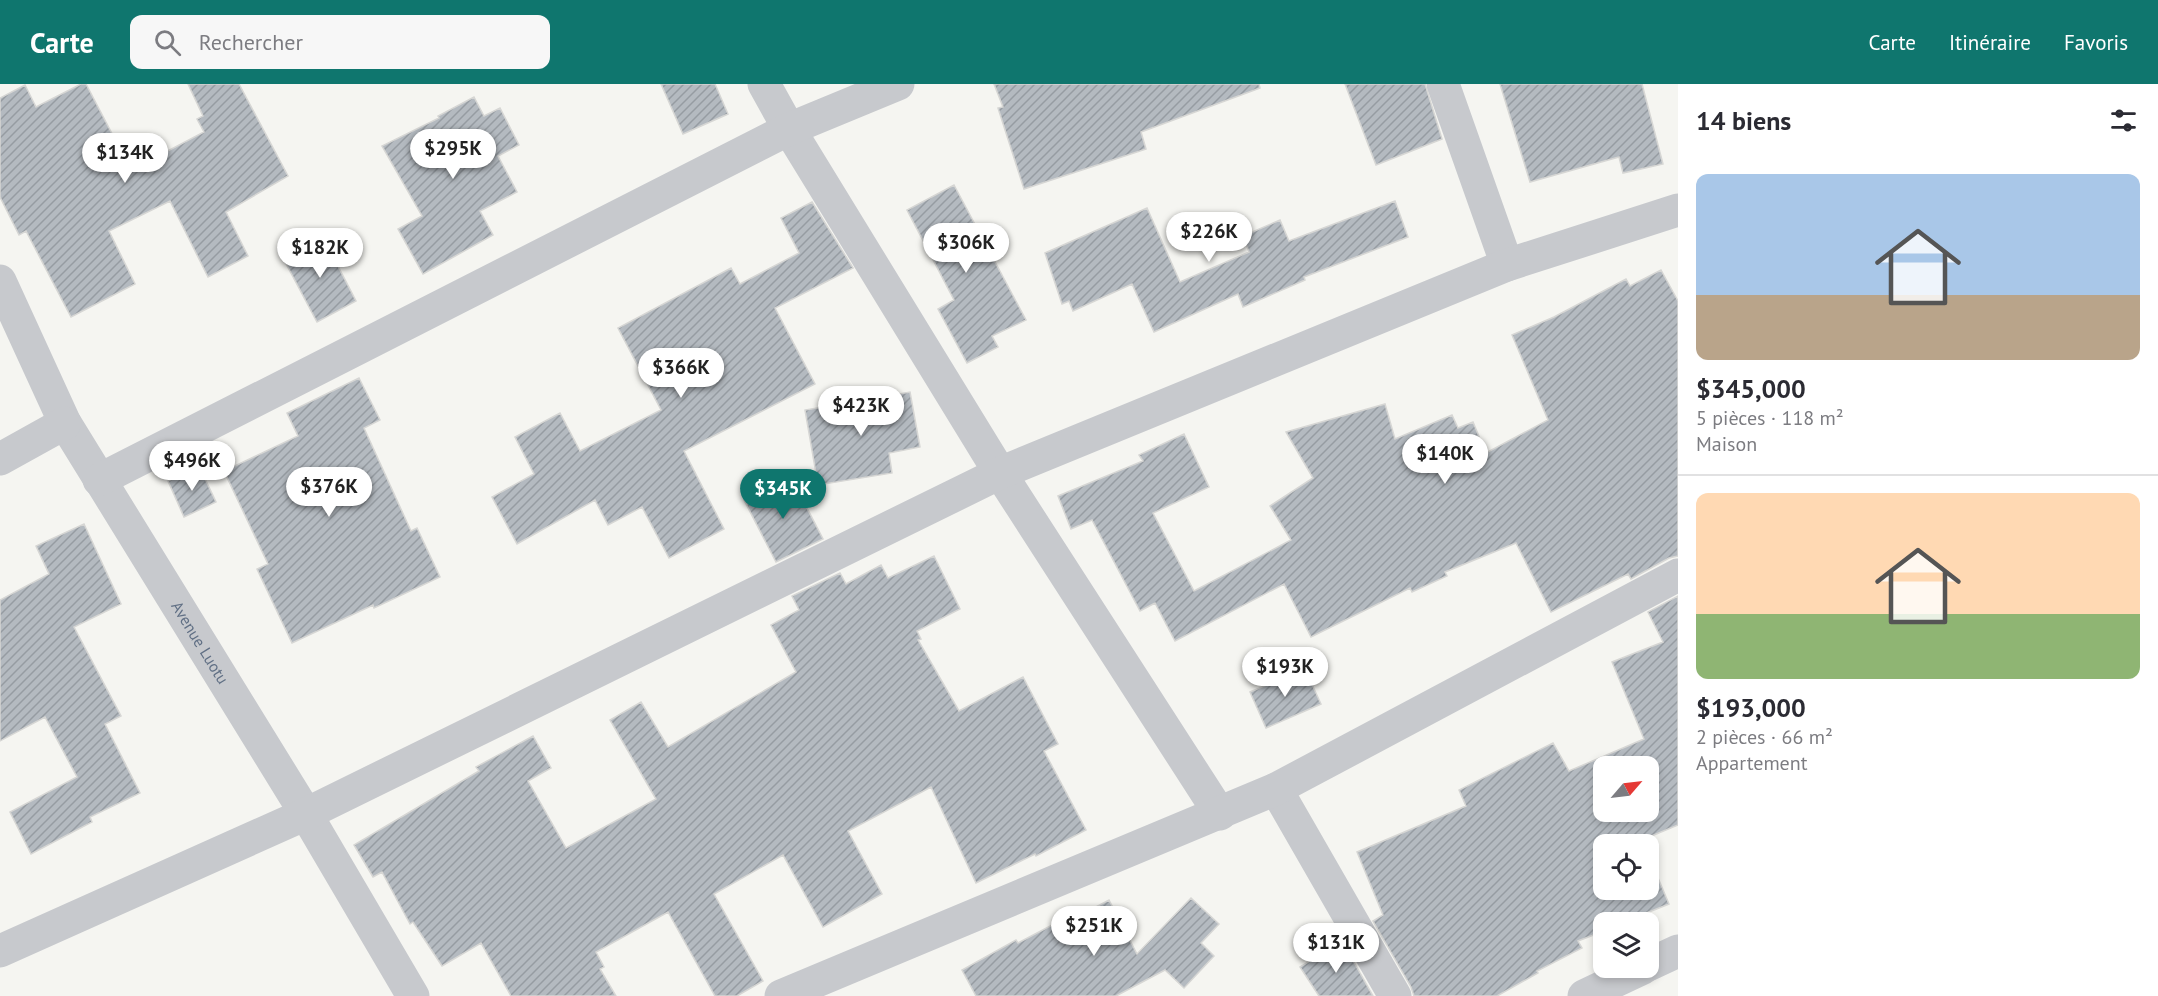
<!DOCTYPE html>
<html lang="fr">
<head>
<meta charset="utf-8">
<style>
	body { margin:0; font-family:"PT Sans",sans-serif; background:#f7f7f7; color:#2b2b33; height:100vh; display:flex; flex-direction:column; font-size:22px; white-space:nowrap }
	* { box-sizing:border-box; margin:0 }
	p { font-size:20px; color:#7c7c81 }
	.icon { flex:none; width:33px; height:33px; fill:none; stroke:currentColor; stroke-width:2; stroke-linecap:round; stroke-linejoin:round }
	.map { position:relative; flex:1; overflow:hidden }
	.drawer { display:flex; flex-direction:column; background:#fff; width:480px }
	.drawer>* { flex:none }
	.needle { width:39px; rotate:62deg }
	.controls { position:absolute; left:1593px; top:672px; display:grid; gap:12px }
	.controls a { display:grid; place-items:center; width:66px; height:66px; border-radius:12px; background:#fff; box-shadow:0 3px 9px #0003; font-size:30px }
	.price { position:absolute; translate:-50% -51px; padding:0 14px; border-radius:21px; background:#fff; color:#222; font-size:20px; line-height:39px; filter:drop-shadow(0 2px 3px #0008) }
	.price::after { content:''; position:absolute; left:50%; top:36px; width:18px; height:14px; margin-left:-9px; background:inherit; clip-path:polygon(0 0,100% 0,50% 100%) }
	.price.on { background:#0f766e; color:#fff }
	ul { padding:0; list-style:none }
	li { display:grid; align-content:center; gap:12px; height:318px; padding:0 18px }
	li+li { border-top:2px solid #e1e1e2 }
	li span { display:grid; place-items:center; height:186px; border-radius:12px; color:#555 }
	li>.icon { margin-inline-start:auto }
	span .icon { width:108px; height:108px; fill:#fffc; stroke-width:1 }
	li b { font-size:26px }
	h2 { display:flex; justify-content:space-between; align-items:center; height:72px; padding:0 18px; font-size:26px }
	header { display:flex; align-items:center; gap:36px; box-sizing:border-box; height:84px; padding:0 30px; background:#0f766e; color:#fff }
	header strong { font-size:28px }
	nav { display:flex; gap:33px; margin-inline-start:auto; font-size:21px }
	.search { width:420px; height:54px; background:#f7f7f7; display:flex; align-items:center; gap:15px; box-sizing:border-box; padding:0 21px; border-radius:12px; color:#7c7c81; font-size:22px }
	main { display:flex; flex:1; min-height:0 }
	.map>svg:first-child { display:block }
	.building { fill:url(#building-hatch); stroke:#d6d6d4; stroke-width:1.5; fill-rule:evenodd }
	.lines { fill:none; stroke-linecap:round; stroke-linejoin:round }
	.street { stroke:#c7c9cd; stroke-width:33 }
	.labels { text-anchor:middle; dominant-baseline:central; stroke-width:6; stroke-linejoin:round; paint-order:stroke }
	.street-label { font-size:16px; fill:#617085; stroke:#fff }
</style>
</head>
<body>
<header>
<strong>Carte</strong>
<div class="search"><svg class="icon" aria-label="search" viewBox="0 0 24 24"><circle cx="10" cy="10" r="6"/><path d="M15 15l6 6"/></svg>Rechercher</div>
<nav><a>Carte</a><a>Itinéraire</a><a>Favoris</a></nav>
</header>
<main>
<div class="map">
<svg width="1678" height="912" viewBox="0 0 1678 912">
	<defs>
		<pattern id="building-hatch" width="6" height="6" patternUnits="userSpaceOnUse" patternTransform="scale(1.5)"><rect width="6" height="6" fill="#b4bac0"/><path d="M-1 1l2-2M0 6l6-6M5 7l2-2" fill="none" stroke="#969ca2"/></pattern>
	</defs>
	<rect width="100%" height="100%" fill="#f5f5f1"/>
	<path class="building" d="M81,0H86L118,61L130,56L143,80L204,48L197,35L203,32L188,0H239L288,92L226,128L248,172L208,193L170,117L109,147L135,200L71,233L26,147L19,151L0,113V14L25,1L36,23Z
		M661,0H715L728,30L683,50Z
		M994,0H1259L1260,4L1141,48L1146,65L1024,105L998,24L1003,23Z
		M1345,0H1425L1442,55L1376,81Z
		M1500,0H1642L1663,80L1623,89L1619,73L1530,98Z
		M474,13L484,32L500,24L519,61L498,72L517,108L480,127L493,151L423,190L398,145L422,132L382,62L439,34L438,32Z
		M954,101L1026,236L992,252L998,263L967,279L938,225L954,216L907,126Z
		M1395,117L1408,153L1304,193L1305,196L1243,223L1238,210L1154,248L1132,200L1073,227L1069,217L1062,220L1045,169L1147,124L1180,198L1249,168L1243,152L1280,136L1289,157Z
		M812,118L853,184L775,224L815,300L684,367L724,445L669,474L642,423L608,441L595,416L517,460L492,413L534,390L515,353L560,329L580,367L661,326L618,244L731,184L740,200L799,169L781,134Z
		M323,153L356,217L317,238L283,174Z
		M1661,186L1678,217V472L1669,474L1631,495L1628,490L1551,528L1516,459L1445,488L1447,492L1412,508L1410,504L1311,553L1284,500L1175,557L1155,519L1140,527L1092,436L1071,445L1058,412L1143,377L1139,371L1184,350L1209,403L1153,429L1194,507L1291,456L1270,422L1313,394L1286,348L1385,320L1395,355L1452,331L1458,344L1473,338L1486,369L1548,336L1512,251L1554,233L1626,195L1630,202Z
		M359,294L380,336L364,344L411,447L417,444L440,493L374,524L373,521L292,559L257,485L268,480L224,387L298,352L287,329Z
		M910,308L920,363L889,369L892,389L818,401L805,326Z
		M199,382L216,418L184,433L168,397Z
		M791,393L823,455L776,478L744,416Z
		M84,440L121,520L74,543L121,632L105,640L140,709L90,733L92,738L31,770L10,728L77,693L45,633L0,657V516L49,490L36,462Z
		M934,472L960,525L917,547L921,555L918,556L959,627L1023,593L1058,660L1044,667L1086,746L1036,772L1035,770L976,799L931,703L848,747L882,810L823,843L783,771L714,810L763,897L737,912H715L668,828L596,868L604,883L600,885L616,912H511L481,859L442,882L413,838L410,840L382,788L373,793L354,761L479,687L476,683L533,652L551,684L528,697L566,764L656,715L610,636L641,618L668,663L796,588L771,541L799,526L792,512L840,489L846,500L881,481L888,494Z
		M1678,512V741L1642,756L1644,760H1604V806H1648V770L1669,820L1624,838H1604V847L1578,857L1582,864L1537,887L1538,889L1497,912H1414L1411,903L1373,837L1383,831L1357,768L1466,722L1459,706L1553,659L1569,687L1644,655L1612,578L1663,558L1648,528ZM1604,682H1648V728H1604Z
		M1305,585L1321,620L1266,644L1250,608Z
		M1191,814L1219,840L1201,859L1214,872L1184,904L1165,886L1116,912H976L962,886L1016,856L1018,859L1054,840L1056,844L1109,816L1137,870Z
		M1342,857L1373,912H1319L1300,883Z"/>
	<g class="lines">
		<g class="street">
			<path d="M764,0L789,45L1000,389L1220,730"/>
			<path d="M1443,0L1507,181"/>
			<path id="s1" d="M0,197L65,339L306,730L413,912"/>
			<path d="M0,375L65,339"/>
			<path d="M99,396L789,45L898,0"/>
			<path d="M1276,705L1395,912"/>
			<path d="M0,867L306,730L1000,389L1507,181L1678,126"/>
			<path d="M1648,881L1678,867"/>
			<path d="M781,912L1276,705L1678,491"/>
			<path d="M1584,912L1643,884"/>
		</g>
	</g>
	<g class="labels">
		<g class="street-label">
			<text stroke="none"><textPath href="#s1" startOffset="414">Avenue Luotu</textPath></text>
		</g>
	</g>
</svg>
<div class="controls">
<a><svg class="needle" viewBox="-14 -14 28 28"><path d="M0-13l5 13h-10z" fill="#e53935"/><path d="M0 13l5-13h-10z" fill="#7c7c81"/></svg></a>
<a><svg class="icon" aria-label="locate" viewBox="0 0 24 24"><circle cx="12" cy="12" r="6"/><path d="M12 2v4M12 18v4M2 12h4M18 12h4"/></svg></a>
<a><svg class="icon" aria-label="layers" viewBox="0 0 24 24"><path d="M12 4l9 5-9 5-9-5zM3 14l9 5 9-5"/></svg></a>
</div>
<b class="price" style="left:453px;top:96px">$295K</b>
<b class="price" style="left:125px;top:100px">$134K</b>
<b class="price" style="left:1209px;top:179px">$226K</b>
<b class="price" style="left:966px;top:190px">$306K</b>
<b class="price" style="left:320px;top:195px">$182K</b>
<b class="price" style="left:681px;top:315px">$366K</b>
<b class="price" style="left:861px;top:353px">$423K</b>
<b class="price" style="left:1445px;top:401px">$140K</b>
<b class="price" style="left:192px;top:408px">$496K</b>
<b class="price" style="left:329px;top:434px">$376K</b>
<b class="price on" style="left:783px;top:436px">$345K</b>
<b class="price" style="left:1285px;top:614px">$193K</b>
<b class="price" style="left:1094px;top:873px">$251K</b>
<b class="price" style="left:1336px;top:890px">$131K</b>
</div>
<section class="drawer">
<h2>14 biens<svg class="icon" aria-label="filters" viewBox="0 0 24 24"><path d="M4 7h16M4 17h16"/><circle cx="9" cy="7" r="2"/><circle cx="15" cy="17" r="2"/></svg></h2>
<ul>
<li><span style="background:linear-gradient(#a9c7e8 65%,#b9a48a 0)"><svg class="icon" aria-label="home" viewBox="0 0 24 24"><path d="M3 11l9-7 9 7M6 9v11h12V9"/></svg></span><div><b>$345,000</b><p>5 pièces · 118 m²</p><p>Maison</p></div></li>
<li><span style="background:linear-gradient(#ffd9b3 65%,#8fb573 0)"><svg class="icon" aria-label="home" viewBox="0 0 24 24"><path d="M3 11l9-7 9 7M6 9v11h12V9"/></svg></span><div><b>$193,000</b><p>2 pièces · 66 m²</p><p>Appartement</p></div></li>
</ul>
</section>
</main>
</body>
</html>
